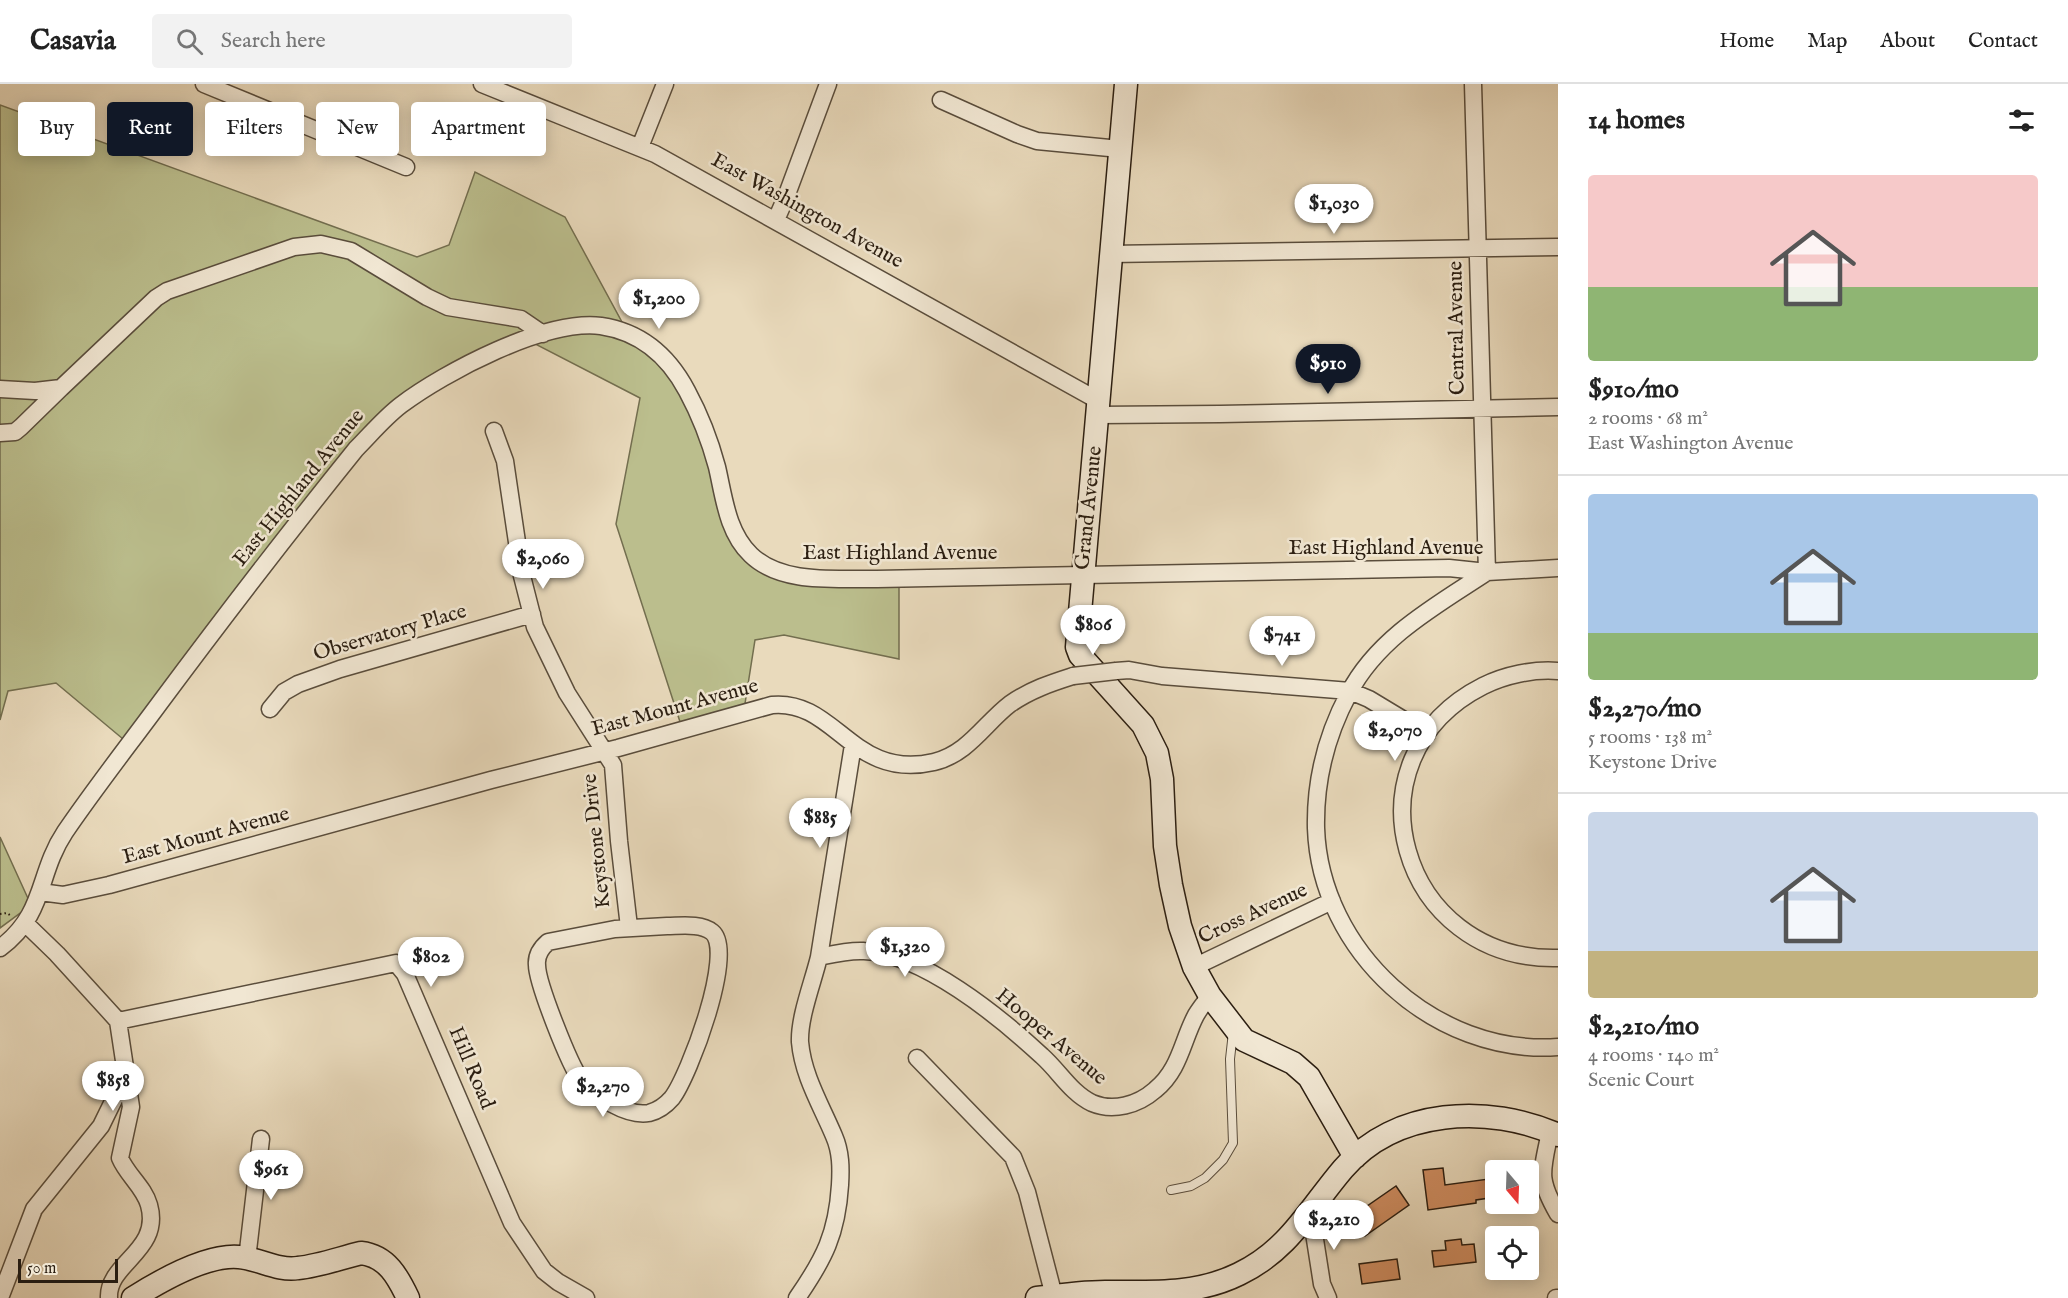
<!DOCTYPE html>
<html lang="en">
<head>
<meta charset="utf-8">
<style>
	body { margin:0; font-family:"IM FELL English",serif; background:#f2f2f2; color:#222; height:100vh; display:flex; flex-direction:column; font-size:22px; white-space:nowrap }
	* { box-sizing:border-box; margin:0 }
	p { font-size:20px; color:#767676 }
	.icon { flex:none; width:33px; height:33px; fill:none; stroke:currentColor; stroke-width:2; stroke-linecap:round; stroke-linejoin:round }
	.map { position:relative; flex:1; overflow:hidden }
	.details { display:flex; flex-direction:column; background:#fff; width:510px }
	.details>* { flex:none }
	.banner { position:absolute; left:18px; top:18px; width:570px; height:54px; display:flex; gap:12px }
	.needle { width:39px; rotate:161deg }
	.controls { position:absolute; left:1485px; top:1076px; display:grid; gap:12px }
	.controls a { display:grid; place-items:center; width:54px; height:54px; border-radius:6px; background:#fff; box-shadow:0 3px 15px #0003; font-size:30px }
	.scale { position:absolute; left:18px; bottom:15px; width:100px; box-sizing:border-box; padding-left:6px; border:3px solid #2b1e11; border-top:0; font-size:16px; line-height:21px; white-space:nowrap; color:#2b1e11; -webkit-text-stroke:4px #f1e7d3; paint-order:stroke }
	.price { position:absolute; translate:-50% -51px; padding:0 14px; border-radius:21px; background:#fff; color:#222; font-size:20px; line-height:39px; filter:drop-shadow(0 2px 3px #0008) }
	.price::after { content:''; position:absolute; left:50%; top:36px; width:18px; height:14px; margin-left:-9px; background:inherit; clip-path:polygon(0 0,100% 0,50% 100%) }
	.price.current { background:#111827; color:#fff }
	ul { padding:0; list-style:none }
	li { display:grid; align-content:center; gap:12px; height:318px; padding:0 30px }
	li+li { border-top:2px solid #e0e0e0 }
	li span { display:grid; place-items:center; height:186px; border-radius:6px; color:#555 }
	li>.icon { margin-inline-start:auto }
	span .icon { width:108px; height:108px; fill:#fffc; stroke-width:1 }
	li b { font-size:26px }
	h2 { display:flex; justify-content:space-between; align-items:center; height:72px; padding:0 30px; font-size:26px }
	.chip { padding:0 21px; border-radius:6px; background:#fff; box-shadow:0 3px 15px #0003; font-size:21px; line-height:54px }
	.chip.current { background:#111827; color:#fff }
	header { display:flex; align-items:center; gap:36px; box-sizing:border-box; height:84px; padding:0 30px; background:#fff; border-bottom:2px solid #e0e0e0 }
	header strong { font-size:28px }
	nav { display:flex; gap:33px; margin-inline-start:auto; font-size:21px }
	.search { width:420px; height:54px; background:#f2f2f2; display:flex; align-items:center; gap:15px; box-sizing:border-box; padding:0 21px; border-radius:6px; color:#767676; font-size:22px }
	main { display:flex; flex:1; min-height:0 }
	.map>svg:first-child { display:block }
	.green { fill:#bbbe8d; stroke:#736e4f; stroke-width:1.5 }
	.building { fill:#cf8d61; stroke:#2b1e11; stroke-width:1.5 }
	.lines { fill:none; stroke-linecap:round; stroke-linejoin:round }
	.lane-casing { stroke:#5a4d3c; stroke-width:10 }
	.street-casing { stroke:#5a4d3c; stroke-width:19 }
	.secondary-casing { stroke:#2b1e11; stroke-width:25 }
	.path { stroke:#2b1e11; stroke-width:2; stroke-dasharray:1.5 3; stroke-linecap:butt }
	.lane { stroke:#f1e7d3; stroke-width:8 }
	.street { stroke:#f1e7d3; stroke-width:16 }
	.secondary { stroke:#f1e7d3; stroke-width:22 }
	.street-bridge-casing { stroke:#5a4d3c; stroke-width:19; stroke-linecap:butt }
	.street-bridge { stroke:#f1e7d3; stroke-width:16 }
	.labels { text-anchor:middle; dominant-baseline:central; stroke-width:5; stroke-linejoin:round; paint-order:stroke }
	.street-label { font-size:21px; fill:#2b1e11; stroke:#f1e7d3 }
</style>
</head>
<body>
<header>
<strong>Casavia</strong>
<div class="search"><svg class="icon" aria-label="search" viewBox="0 0 24 24"><circle cx="10" cy="10" r="6"/><path d="M15 15l6 6"/></svg>Search here</div>
<nav><a>Home</a><a>Map</a><a>About</a><a>Contact</a></nav>
</header>
<main>
<div class="map">
<svg width="1558" height="1214" viewBox="0 0 1558 1214">
	<rect width="100%" height="100%" fill="#e9dabc"/>
	<filter id="stains"><feTurbulence type="fractalNoise" baseFrequency=".00333" numOctaves="4"/><feColorMatrix values="0 0 0 0 .2 0 0 0 0 .09 0 0 0 0 .02 0 0 0 .5 -.17"/></filter>
	<radialGradient id="worn" r=".72"><stop offset=".6" stop-color="#630" stop-opacity="0"/><stop offset="1" stop-color="#630" stop-opacity=".3"/></radialGradient>
	<path class="green" d="M0,21L417,173L449,161L475,88L565,133L628,249L686,306L749,467L800,495L899,497V575L784,551L755,556L744,626L682,644L616,440L640,314L520,252L386,335L129,660L56,599L8,607L0,636Z
		M0,753L31,821L0,844Z"/>
	<path class="building" d="M1443,1084L1445,1101L1496,1094V1113L1476,1116V1119L1428,1126L1423,1086Z
		M1396,1102L1409,1121L1365,1152L1355,1138L1363,1132L1360,1127Z
		M1461,1155L1462,1161L1474,1160L1476,1178L1434,1183L1432,1167L1446,1166L1445,1157Z
		M1397,1175L1400,1195L1362,1200L1359,1180Z"/>
	<g class="lines">
		<g class="lane-casing">
			<path id="lane" d="M1171,1106L1191,1102L1205,1094L1223,1076L1233,1059L1230,975L1233,948"/>
		</g>
		<g class="street-casing">
			<path id="street" d="M204,0L406,83
				M482,0L655,70L1099,317
				M1473,0L1487,488
				M941,16L1017,50L1037,57L1120,65
				M640,63L665,0
				M776,136L786,113L828,0
				M1110,170L1558,163
				M61,304L156,214L167,207L294,163L321,160L351,167L427,213L448,223L521,235L543,250
				M0,305L35,307L61,304L21,343L15,348L0,349
				M1098,331L1220,330L1558,323
				M494,347L505,377L522,492L535,543L567,609L613,681L619,757L629,843
				M1487,488C1437,521 1378,553 1349,609C1327,650 1315,696 1316,744C1320,867 1435,972 1558,963
				M1116,587L1129,586L1162,592L1350,607L1369,615L1427,650
				M1558,587C1533,585 1505,591 1483,602C1341,674 1399,878 1558,874
				M270,625L284,608L298,600L340,585L532,530
				M40,808L63,811L109,801L491,696L618,664L772,621C836,615 852,697 934,678C968,670 985,639 1010,620C1030,606 1051,599 1073,592
				M26,840L57,870L118,937L131,1023L120,1074C127,1091 144,1103 149,1121C162,1167 107,1179 109,1214
				M667,842C680,842 701,839 712,848C736,867 689,992 672,1014C666,1021 657,1027 649,1029C627,1033 595,1012 581,996C570,982 537,899 537,881C536,871 541,864 548,858L615,845Z
				M0,864C46,830 37,790 65,748C95,704 128,662 159,620C223,534 289,448 356,365C371,350 384,334 401,321C445,288 545,235 601,242C641,248 669,273 687,307C700,331 710,357 717,383C724,413 727,448 751,471C782,501 837,494 877,495L1449,484L1487,488L1558,484
				M819,873L853,661
				M1194,883L1332,817
				M118,937L396,879L405,890L512,1139L544,1187L558,1198L586,1214
				M917,974L1013,1073L1027,1108L1054,1212
				M1550,1048C1542,1087 1537,1094 1558,1130
				M1311,1130L1322,1200L1328,1214
				M247,1175L261,1055
				M0,1214L34,1125L101,1042L125,993
				M797,1214C824,1175 837,1150 840,1101C841,1084 841,1068 834,1052C821,1021 803,992 800,958C799,933 813,898 819,873C833,870 849,866 864,867C922,869 1000,933 1042,972C1059,987 1071,1009 1092,1019C1113,1028 1138,1021 1155,1006C1180,986 1182,957 1196,931C1200,924 1205,918 1210,912
				M1556,1214H1558"/>
		</g>
		<g class="secondary-casing">
			<path id="secondary" d="M1126,0L1077,563L1080,571L1143,641L1157,669L1162,695L1165,762L1171,801L1180,842L1194,883L1210,912L1244,956L1293,979L1309,993L1355,1073
				M133,1214C160,1197 207,1170 239,1173C260,1175 277,1187 298,1184C319,1182 340,1174 361,1169C387,1172 398,1193 408,1214
				M1037,1214C1060,1211 1083,1208 1105,1208C1151,1208 1197,1211 1239,1190C1289,1166 1309,1125 1343,1085C1395,1024 1489,1020 1558,1051"/>
		</g>
		<path class="path" d="M0,830L7,829L11,832"/>
		<use href="#lane" class="lane"/>
		<use href="#street" class="street"/>
		<use href="#secondary" class="secondary"/>
		<g class="street-bridge-casing">
			<path id="street-bridge" d="M1073,592L1116,587"/>
		</g>
		<use href="#street-bridge" class="street-bridge"/>
	</g>
	<g class="labels">
		<g class="street-label">
			<text transform="translate(807 127) rotate(29)">East Washington Avenue</text>
			<text transform="translate(1457 244) rotate(-91)">Central Avenue</text>
			<text transform="translate(299 404) rotate(-51)">East Highland Avenue</text>
			<text transform="translate(1089 424) rotate(-84)">Grand Avenue</text>
			<text x="1386" y="464">East Highland Avenue</text>
			<text x="900" y="469">East Highland Avenue</text>
			<text transform="translate(390 549) rotate(-16)">Observatory Place</text>
			<text transform="translate(675 624) rotate(-15)">East Mount Avenue</text>
			<text transform="translate(206 752) rotate(-15)">East Mount Avenue</text>
			<text transform="translate(597 757) rotate(-96)">Keystone Drive</text>
			<text transform="translate(1253 830) rotate(-25)">Cross Avenue</text>
			<text transform="translate(1051 953) rotate(40)">Hooper Avenue</text>
			<text transform="translate(471 984) rotate(67)">Hill Road</text>
		</g>
	</g>
	<rect width="100%" height="100%" filter="url(#stains)"/>
	<rect width="100%" height="100%" fill="url(#worn)"/>
</svg>
<div class="controls">
<a><svg class="needle" viewBox="-14 -14 28 28"><path d="M0-13l5 13h-10z" fill="#e53935"/><path d="M0 13l5-13h-10z" fill="#767676"/></svg></a>
<a><svg class="icon" aria-label="locate" viewBox="0 0 24 24"><circle cx="12" cy="12" r="6"/><path d="M12 2v4M12 18v4M2 12h4M18 12h4"/></svg></a>
</div>
<div class="scale">50 m</div>
<b class="price" style="left:1334px;top:151px">$1,030</b>
<b class="price" style="left:659px;top:246px">$1,200</b>
<b class="price current" style="left:1328px;top:311px">$910</b>
<b class="price" style="left:543px;top:506px">$2,060</b>
<b class="price" style="left:1093px;top:572px">$806</b>
<b class="price" style="left:1282px;top:583px">$741</b>
<b class="price" style="left:1395px;top:678px">$2,070</b>
<b class="price" style="left:820px;top:765px">$885</b>
<b class="price" style="left:905px;top:894px">$1,320</b>
<b class="price" style="left:431px;top:904px">$802</b>
<b class="price" style="left:113px;top:1028px">$858</b>
<b class="price" style="left:603px;top:1034px">$2,270</b>
<b class="price" style="left:271px;top:1117px">$961</b>
<b class="price" style="left:1334px;top:1167px">$2,210</b>
<div class="banner">
<a class="chip">Buy</a>
<a class="chip current">Rent</a>
<a class="chip">Filters</a>
<a class="chip">New</a>
<a class="chip">Apartment</a>
</div>
</div>
<section class="details">
<h2>14 homes<svg class="icon" aria-label="filters" viewBox="0 0 24 24"><path d="M4 7h16M4 17h16"/><circle cx="9" cy="7" r="2"/><circle cx="15" cy="17" r="2"/></svg></h2>
<ul>
<li><span style="background:linear-gradient(#f6c9c9 60%,#8fb573 0)"><svg class="icon" aria-label="home" viewBox="0 0 24 24"><path d="M3 11l9-7 9 7M6 9v11h12V9"/></svg></span><div><b>$910/mo</b><p>2 rooms · 68 m²</p><p>East Washington Avenue</p></div></li>
<li><span style="background:linear-gradient(#a9c7e8 75%,#8fb573 0)"><svg class="icon" aria-label="home" viewBox="0 0 24 24"><path d="M3 11l9-7 9 7M6 9v11h12V9"/></svg></span><div><b>$2,270/mo</b><p>5 rooms · 138 m²</p><p>Keystone Drive</p></div></li>
<li><span style="background:linear-gradient(#c9d6e8 75%,#c2b280 0)"><svg class="icon" aria-label="home" viewBox="0 0 24 24"><path d="M3 11l9-7 9 7M6 9v11h12V9"/></svg></span><div><b>$2,210/mo</b><p>4 rooms · 140 m²</p><p>Scenic Court</p></div></li>
</ul>
</section>
</main>
</body>
</html>
